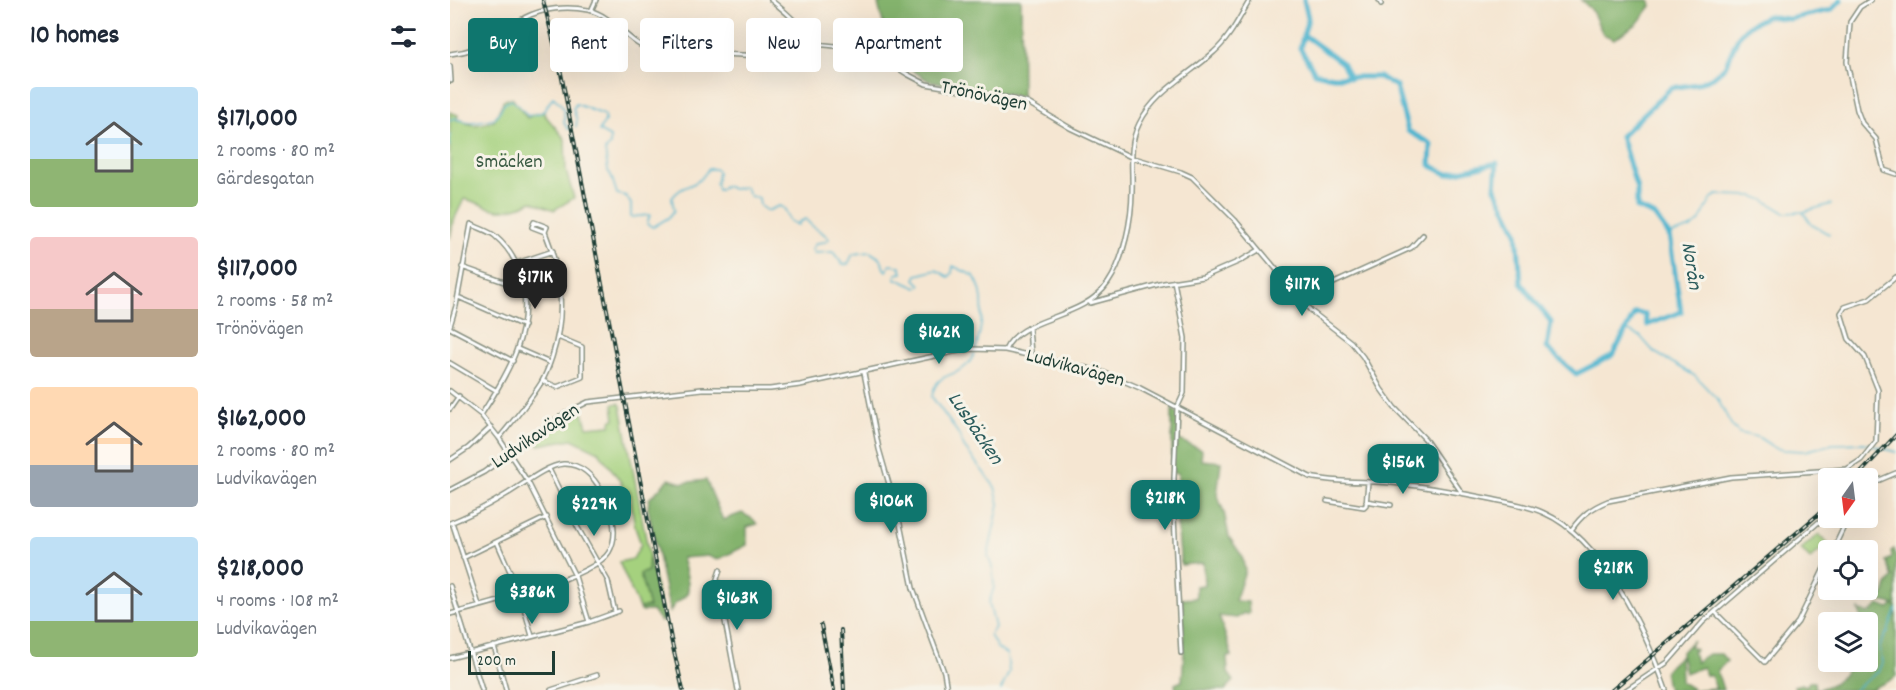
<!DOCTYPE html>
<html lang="en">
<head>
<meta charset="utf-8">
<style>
	body { margin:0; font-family:Dekko,sans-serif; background:#f2f2f3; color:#1f2937; height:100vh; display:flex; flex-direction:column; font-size:22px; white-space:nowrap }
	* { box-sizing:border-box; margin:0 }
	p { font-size:20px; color:#747a83 }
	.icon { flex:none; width:33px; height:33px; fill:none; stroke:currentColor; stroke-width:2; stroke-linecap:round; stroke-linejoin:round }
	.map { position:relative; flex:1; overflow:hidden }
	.sheet { display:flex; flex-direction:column; background:#fff; width:450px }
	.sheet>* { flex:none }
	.top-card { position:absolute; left:18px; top:18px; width:570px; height:54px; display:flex; gap:12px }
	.needle { width:39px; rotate:194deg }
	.fabs { position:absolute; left:1368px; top:468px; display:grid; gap:12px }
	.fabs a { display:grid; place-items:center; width:60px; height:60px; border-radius:6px; background:#fff; box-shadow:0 6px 24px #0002; font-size:30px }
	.scale { position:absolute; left:18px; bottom:15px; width:87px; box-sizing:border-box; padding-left:6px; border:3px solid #1f3d34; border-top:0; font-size:16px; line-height:21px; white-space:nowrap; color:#1f3d34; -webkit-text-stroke:4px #f7f3e8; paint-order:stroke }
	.price { position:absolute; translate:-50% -51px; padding:0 14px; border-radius:12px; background:#0f766e; color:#fff; font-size:20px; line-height:39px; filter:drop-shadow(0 2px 3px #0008) }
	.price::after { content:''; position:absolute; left:50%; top:36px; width:18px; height:14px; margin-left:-9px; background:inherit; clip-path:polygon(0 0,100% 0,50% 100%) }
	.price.on { background:#222; color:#fff }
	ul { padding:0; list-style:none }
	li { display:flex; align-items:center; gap:18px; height:150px; padding:0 30px }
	li span { display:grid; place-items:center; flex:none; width:168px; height:120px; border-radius:6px; color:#555 }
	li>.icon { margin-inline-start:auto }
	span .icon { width:72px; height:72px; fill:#fffc; stroke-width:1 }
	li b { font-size:26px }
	h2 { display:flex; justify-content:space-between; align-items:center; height:72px; padding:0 30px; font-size:26px }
	.pill { padding:0 21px; border-radius:6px; background:#fff; box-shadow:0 6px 24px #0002; font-size:21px; line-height:54px }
	.pill.on { background:#0f766e; color:#fff }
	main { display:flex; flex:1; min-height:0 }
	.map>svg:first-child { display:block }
	.green { fill:#a5d17e; stroke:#628759; stroke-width:1.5 }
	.forest { fill:#84b36d; stroke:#527850; stroke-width:1.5 }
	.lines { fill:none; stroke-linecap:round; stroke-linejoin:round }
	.stream { stroke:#50b5cf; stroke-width:1.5 }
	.river { stroke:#50b5cf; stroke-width:5 }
	.minor-casing { stroke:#8a9283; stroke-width:6 }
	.minor { stroke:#fff; stroke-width:3 }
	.rail-casing { stroke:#1f3d34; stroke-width:4 }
	.rail { stroke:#f7f3e8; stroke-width:1.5; stroke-dasharray:4.5; stroke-linecap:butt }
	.labels { text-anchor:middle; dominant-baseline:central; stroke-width:6; stroke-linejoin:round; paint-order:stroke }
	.street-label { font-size:20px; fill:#1f3d34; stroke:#f7f3e8 }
	.park-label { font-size:20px; fill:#3a5b43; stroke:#f7f3e8 }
	.water-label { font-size:21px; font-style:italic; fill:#2b5b5b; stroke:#f7f3e8 }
</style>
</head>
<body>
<main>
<section class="sheet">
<h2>10 homes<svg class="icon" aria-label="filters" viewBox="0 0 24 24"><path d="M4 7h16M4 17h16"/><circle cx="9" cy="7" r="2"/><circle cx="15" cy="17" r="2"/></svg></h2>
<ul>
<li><span style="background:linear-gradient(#bfe0f5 60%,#8fb573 0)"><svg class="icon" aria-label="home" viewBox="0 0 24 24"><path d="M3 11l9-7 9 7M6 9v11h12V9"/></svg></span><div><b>$171,000</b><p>2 rooms · 80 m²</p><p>Gärdesgatan</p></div></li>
<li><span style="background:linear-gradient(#f6c9c9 60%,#b9a48a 0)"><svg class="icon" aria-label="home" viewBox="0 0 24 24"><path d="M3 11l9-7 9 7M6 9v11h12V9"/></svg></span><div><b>$117,000</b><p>2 rooms · 58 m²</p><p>Trönövägen</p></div></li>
<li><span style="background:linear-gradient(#ffd9b3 65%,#9aa5b1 0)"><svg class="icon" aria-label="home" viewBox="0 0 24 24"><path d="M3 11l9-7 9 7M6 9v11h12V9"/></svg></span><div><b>$162,000</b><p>2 rooms · 80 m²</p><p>Ludvikavägen</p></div></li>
<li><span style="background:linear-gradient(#bfe0f5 70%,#8fb573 0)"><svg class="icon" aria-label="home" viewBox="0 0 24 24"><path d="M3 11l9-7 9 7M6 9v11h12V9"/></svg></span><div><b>$218,000</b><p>4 rooms · 108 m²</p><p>Ludvikavägen</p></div></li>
</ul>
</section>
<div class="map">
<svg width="1446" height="690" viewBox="0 0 1446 690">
	<rect width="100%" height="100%" fill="#f7f3e8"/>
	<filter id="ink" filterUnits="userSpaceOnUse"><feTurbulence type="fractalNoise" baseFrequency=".0167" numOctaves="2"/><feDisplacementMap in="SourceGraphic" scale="12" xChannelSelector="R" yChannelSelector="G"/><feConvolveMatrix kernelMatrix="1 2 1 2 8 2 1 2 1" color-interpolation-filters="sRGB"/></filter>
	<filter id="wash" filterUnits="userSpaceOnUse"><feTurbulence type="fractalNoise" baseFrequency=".008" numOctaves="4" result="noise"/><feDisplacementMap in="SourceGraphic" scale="24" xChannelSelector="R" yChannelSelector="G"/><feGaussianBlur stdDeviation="1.35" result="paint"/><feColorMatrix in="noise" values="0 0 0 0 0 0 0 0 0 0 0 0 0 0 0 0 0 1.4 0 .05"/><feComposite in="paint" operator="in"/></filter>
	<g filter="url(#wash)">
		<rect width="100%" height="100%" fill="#f5e6d2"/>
		<path class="green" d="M62,98L77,118L84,114L94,112V114L115,139L116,171L124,198L104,210L82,201C73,206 58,211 48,210C39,209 26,201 14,199L3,222L0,239V112L8,115L7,120C18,120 8,119 17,123C26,127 35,123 44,121L54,100Z
			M169,403L171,406L199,555L198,571L190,574L199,607L189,608L169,562L183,559L191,544L185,527L179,491L174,493L171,482L149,452L122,439L89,445L88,438L132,410L137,427L160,425L162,420L165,419L163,404Z
			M1369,534L1378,544L1360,559L1351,549Z"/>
		<path class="forest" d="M441,0H571L572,97L479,81L442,57L428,4Z
			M1131,0H1200L1201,6L1187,24L1164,39L1153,34L1141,9Z
			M722,409L730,415L729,440L752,450L751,460L771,462L767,496L774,512L779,537L792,556L795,571L785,601L798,602L799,613L797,615L794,613L787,618L769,616L782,656L777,657L778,673L784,681L775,690H726L725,684L732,681L734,652L732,599L746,598V586L754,585L753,563L731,565L727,523L728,473H722Z
			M219,479L232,483L256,480L273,520L292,513L303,519L307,524L297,527V545L267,560L258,556L232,558C234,567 242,587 236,595C228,603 225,600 220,612L198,508L199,499Z
			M1444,549L1446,557V676C1437,685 1429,683 1421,690H1346L1344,686L1352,684L1356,686L1360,681L1364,682L1365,690C1374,687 1387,684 1393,675C1396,671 1397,666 1401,662H1418V622H1412L1409,610L1418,614L1429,605L1439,609L1444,605C1437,601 1430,603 1423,598L1424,595L1429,599L1434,595L1437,585L1443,577L1436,561L1442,558L1441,551Z
			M199,555L213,619L211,622L202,611H190L189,608L199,607L190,574L198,571Z
			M1243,640L1240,646L1246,649L1243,652L1246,662L1258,654H1271L1277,661L1267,671L1273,690H1218C1212,669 1215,670 1230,656L1231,682L1244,690L1266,688L1261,676L1256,675L1253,667L1235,673L1231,653Z"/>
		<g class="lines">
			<path class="stream" d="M0,120L5,118C18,125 31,121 45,118L54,104L61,100L68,105L78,116L93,112L103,97C113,105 116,111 114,123L118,129L120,128
				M126,127L127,120L123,109L126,104L154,115L155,121L149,131L160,137V145L155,151L158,171L161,175L167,194L176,196L181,204V217L200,215L197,224L203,227L218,218L224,211L222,198C235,181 246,190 258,169H265L268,172L266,184L268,190L275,186L283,189L295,187L300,196L309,198L310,206L317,211L329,206L334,208L340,221L348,225L349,222L356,219C361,229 373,230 379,239L375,242L366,243L362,249L364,253L383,252L393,265L398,264L403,254L420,252L431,259L434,269L437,271L440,265L450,266L452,273L446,274L445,278L467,288L471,285L465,279L467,275L486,270L499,277L502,273L503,266L524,276C527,281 530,287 531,293C535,309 529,354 517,365C503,379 486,371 482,397L508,433L514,447L545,487L549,504L538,556L543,570L544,587L539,603L545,627L540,635L547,648L557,655L559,672L551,690
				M0,135V146
				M1353,212L1362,225L1379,234
				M1219,235L1241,228L1249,222L1262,198L1267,195L1303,196L1314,200L1335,213L1353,212L1381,204
				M1176,330L1190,336L1204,352L1245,376L1268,400L1282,426L1289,433L1308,437L1325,448L1334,450L1355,451L1383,444L1414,443L1446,452
				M1404,690L1428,672L1432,663L1430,647L1432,641L1438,631L1446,609"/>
			<path class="river" d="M854,0L858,18L850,48L865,73L883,77H929L946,86L958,131L981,144L980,165L997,174L1047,163L1045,188L1067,232L1071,283L1101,322L1097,348L1126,374L1163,355L1185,313L1195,314L1197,325L1231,312L1219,235L1204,215L1187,208V189L1171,136L1221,88L1247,84L1263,77L1275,67L1288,37L1298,26L1317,16L1339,19L1381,10L1391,0
				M854,35L892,63L900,78"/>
		</g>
	</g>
	<g filter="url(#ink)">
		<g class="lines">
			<g class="minor-casing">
				<path id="minor" d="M321,0C339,15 351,23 358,46
					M929,0L931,4
					M1421,0L1410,7L1400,22L1397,62L1407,110L1412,123L1426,139L1434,170L1446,174
					M141,11L146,0
					M0,54C16,52 35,46 48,37C57,31 65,23 74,18C93,8 117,6 138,10C165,16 178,45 204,51L314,56L339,53L365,44L406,48L430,57L457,74L476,84L559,98L578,103L620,128L681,157L731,172L742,177L785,220L861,311L901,342L913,357L931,389L944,407L975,439L1012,493
					M0,66L1,81
					M67,263L103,251
					M12,267L74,289
					M724,281L735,338L734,393L727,408L724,478V517L731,653
					M8,297L74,326
					M851,298L961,248L973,235
					M640,303L714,283L753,277L790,261L809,250
					M0,326L6,306L21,224C28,228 39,231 45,236C59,248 67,261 71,278C85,329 58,374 31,415
					M579,327L581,355
					M0,328L63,361
					M68,349L100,363
					M555,350C571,315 632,321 658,283C674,260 682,218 682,191C683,168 678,146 689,124C705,91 738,76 764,52C780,38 789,18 800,0
					M0,363L47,391
					M414,373L429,449L449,519L463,588L494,672L497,690
					M93,381L107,387L132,377V347L108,337
					M0,391L31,415L49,438L78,482L125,576L139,622
					M0,409L9,396
					M49,438C64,420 79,402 91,383C96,375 99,366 102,357C116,314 112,274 95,232L82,227L84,222L97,227L95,232
					M0,460L18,448L41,427
					M99,469L128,528L158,581L165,612
					M1418,485L1446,473
					M0,490L34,472L114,414L138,402L252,389H320L350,385L503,352L522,349L555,350L650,371L690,388L860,477C890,484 921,480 951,484C981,487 1011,493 1041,499C1059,503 1078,505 1094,513C1153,539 1196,632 1216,690
					M877,501L914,507L916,505L918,482
					M916,501L941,505
					M2,522L29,605
					M0,523C20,515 39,505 57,494C71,486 97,465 113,464C131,463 144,477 152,492C161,509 170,533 159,552C145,577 32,606 0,614
					M1122,529C1132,515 1141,508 1158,501L1281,477L1397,469L1411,460L1426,441L1428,390L1415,357L1399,339L1391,313L1395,307L1419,299L1446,277
					M47,542L70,594L82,636
					M1383,550L1398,518
					M13,558L97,517
					M270,570L267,579L288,690
					M0,586L32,690
					M1265,612L1315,662L1348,622L1378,560
					M44,646L56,690
					M0,658L139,622L169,611
					M101,690L147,675
					M1176,690L1218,662L1253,622L1378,514"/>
			</g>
			<use href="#minor" class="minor"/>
			<g class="rail-casing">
				<path id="rail" d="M93,0L109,63L221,639L233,690
					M1406,478L1446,435
					M371,625L384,690
					M391,630L394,690
					M1162,690L1378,506"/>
			</g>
			<use href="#rail" class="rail"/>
		</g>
	</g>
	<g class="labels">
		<g class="street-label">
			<text transform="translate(534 97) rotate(12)">Trönövägen</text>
			<text transform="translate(625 369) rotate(15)">Ludvikavägen</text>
			<text transform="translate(86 437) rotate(-34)">Ludvikavägen</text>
		</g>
		<g class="park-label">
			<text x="59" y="163">Smäcken</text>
		</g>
		<g class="water-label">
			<text transform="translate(1240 266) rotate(81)">Norån</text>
			<text transform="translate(524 429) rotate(56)">Lusbäcken</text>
		</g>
	</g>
</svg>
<div class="fabs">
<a><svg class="needle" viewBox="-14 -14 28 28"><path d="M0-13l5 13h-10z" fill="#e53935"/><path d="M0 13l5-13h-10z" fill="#747a83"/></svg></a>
<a><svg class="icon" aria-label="locate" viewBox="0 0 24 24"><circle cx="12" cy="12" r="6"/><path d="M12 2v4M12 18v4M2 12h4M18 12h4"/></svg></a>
<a><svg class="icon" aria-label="layers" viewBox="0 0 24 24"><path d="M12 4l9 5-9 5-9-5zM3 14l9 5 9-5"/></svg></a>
</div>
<div class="scale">200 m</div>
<b class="price on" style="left:85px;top:310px">$171K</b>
<b class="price" style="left:852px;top:317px">$117K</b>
<b class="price" style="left:489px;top:365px">$162K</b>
<b class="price" style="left:953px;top:495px">$156K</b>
<b class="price" style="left:715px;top:531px">$218K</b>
<b class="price" style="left:441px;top:534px">$106K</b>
<b class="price" style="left:144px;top:537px">$229K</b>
<b class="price" style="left:1163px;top:601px">$218K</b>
<b class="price" style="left:82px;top:625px">$386K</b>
<b class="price" style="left:287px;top:631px">$163K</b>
<div class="top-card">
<a class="pill on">Buy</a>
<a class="pill">Rent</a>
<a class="pill">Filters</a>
<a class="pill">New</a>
<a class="pill">Apartment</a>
</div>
</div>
</main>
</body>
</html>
